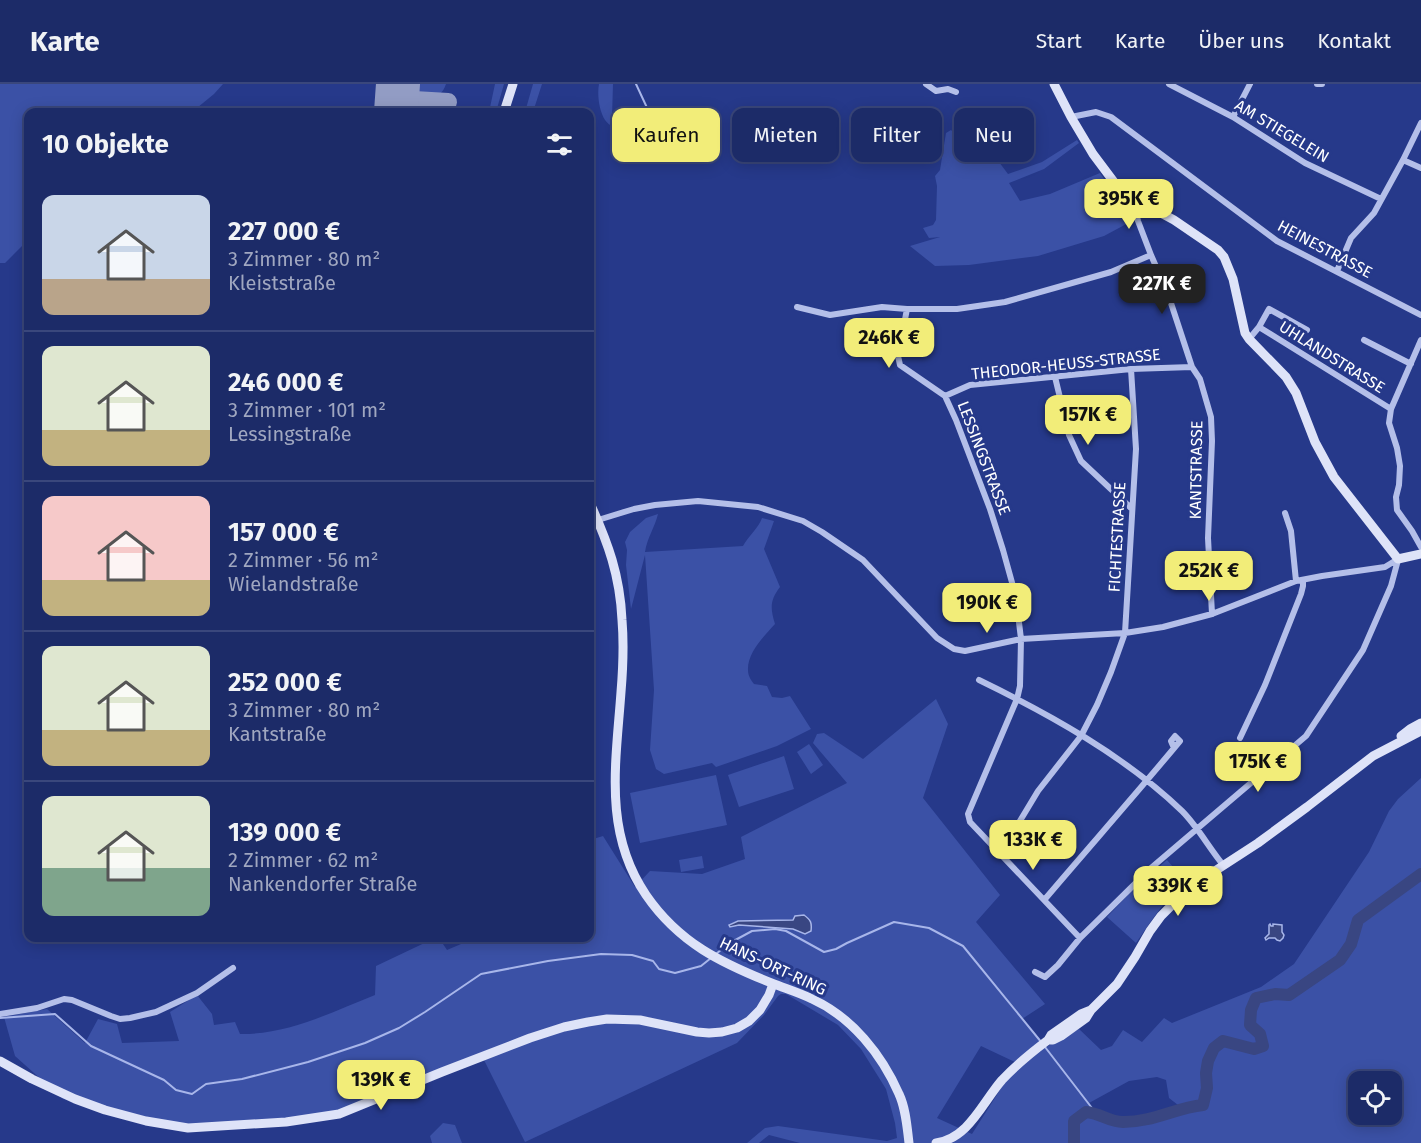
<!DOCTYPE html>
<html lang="de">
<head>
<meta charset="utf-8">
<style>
	body { margin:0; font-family:"Fira Sans",sans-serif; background:#25336e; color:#f1f3f6; height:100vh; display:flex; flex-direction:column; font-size:22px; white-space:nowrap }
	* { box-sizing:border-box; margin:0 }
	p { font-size:20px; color:#a0a7c0 }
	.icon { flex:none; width:33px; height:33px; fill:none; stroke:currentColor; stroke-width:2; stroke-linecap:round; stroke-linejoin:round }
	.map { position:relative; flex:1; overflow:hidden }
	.sheet { position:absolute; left:24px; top:24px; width:570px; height:834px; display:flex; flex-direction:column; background:#1c2b68; border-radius:12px; box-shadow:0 3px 15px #0003,0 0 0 2px #3a477c }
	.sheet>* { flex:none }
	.hud { position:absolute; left:612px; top:24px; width:570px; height:54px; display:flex; gap:12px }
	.tools { position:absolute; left:1348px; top:987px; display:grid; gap:12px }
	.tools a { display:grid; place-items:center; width:54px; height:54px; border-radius:12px; background:#1c2b68; box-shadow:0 3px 15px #0003,0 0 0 2px #3a477c; font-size:30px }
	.price { position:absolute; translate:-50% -51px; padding:0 14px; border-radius:12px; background:#f2ed79; color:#111; font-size:20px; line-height:39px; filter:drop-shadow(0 2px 3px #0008) }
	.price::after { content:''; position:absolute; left:50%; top:36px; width:18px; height:14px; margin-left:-9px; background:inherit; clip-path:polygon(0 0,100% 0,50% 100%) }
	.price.on { background:#222; color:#fff }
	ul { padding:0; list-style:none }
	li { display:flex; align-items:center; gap:18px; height:150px; padding:0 18px }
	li+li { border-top:2px solid #3a477c }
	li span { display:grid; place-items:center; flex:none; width:168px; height:120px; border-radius:12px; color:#555 }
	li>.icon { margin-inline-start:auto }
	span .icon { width:72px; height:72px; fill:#fffc; stroke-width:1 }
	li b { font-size:26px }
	h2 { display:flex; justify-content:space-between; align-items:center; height:72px; padding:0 18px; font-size:26px }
	.chip { padding:0 21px; border-radius:12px; background:#1c2b68; box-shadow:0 3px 15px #0003,0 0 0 2px #3a477c; font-size:21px; line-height:54px }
	.chip.on { background:#f2ed79; color:#111 }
	header { display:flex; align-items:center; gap:36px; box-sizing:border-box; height:84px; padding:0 30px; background:#1c2b68; border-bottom:2px solid #3a477c }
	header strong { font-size:28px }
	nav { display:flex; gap:33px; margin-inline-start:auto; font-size:21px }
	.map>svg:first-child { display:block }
	.green { fill:#3b51a6; fill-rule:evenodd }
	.water { fill:#394682; stroke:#a8b6ea; stroke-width:1.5 }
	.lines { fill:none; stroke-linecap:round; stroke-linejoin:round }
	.stream { stroke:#a8b6ea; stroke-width:2 }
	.river { stroke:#394682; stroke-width:12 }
	.taxiway { stroke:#929cc4; stroke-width:18 }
	.runway { stroke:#929cc4; stroke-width:44 }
	.street { stroke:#b4bfe9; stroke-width:6 }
	.secondary { stroke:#dee3f8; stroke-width:9 }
	.labels { text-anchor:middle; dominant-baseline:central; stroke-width:6; stroke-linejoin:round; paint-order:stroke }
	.street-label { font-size:16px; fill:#fff; stroke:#26398a }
</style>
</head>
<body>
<header>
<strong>Karte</strong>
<nav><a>Start</a><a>Karte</a><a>Über uns</a><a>Kontakt</a></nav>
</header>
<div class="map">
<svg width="1421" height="1059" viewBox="0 0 1421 1059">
	<rect width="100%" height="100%" fill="#26398a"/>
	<path class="green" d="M0,0H223L214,10L192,28H28V156L5,179H0Z
		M410,0H446C440,20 417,17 410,0Z
		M495,0H504L496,28H489Z
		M533,0H542L533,28H525Z
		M599,0H613L612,33L616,39L613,43C610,41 607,39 605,36C599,27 597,10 599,0Z
		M421,21C429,21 437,22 442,28H410L415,24Z
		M951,46L966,61L984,58L1008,90L1042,78L1077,56L1079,59L1044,85L1009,99L1020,117L1050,110L1100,89L1115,111L1109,117H1125L1130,125L1132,137L1104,152L1038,172L969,181L935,182L910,162L940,153L929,154L923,144L933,141L936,136L937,102L935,92L940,86L946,49Z
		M658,430C655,443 647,454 645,468L743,462C748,453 759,443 762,434L774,437L764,465L780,503C770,516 770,524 775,540C764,552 747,569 748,586C748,592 751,596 754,600L767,602L772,613L782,614L790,612L811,645L777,662L716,683L712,679L664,690L656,685L650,666L654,606L645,471L631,525L626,481L627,466L625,458L630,448L646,434Z
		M936,615L948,640L923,714L1000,811L976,838L1045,920L1022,935L1046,963L1079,945L1101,966L1112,962L1123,946L1142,958L1164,934L1172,939L1261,903L1294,880L1369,768L1389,727L1398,715L1421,694V1059H800L769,1051L759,1059H747L765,1044L778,1042L887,1057L897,1054L895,1039L886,1005L861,965L838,941L786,910H781L778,912L764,931L737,959L525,1058L484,976L335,1033L187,1044L63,1015L15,972L4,933L47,925L85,959L98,935L117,940L122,959L179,957L170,928L197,911L212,930L214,941L235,938L240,950C287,951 332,928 375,911L376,882L435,854H439L447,866L475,854H590V756L603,752L635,803L650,787L702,790L745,775L741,753L847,699L813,659L817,650L824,649L863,675ZM981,962L1017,979L972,1050L937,1034ZM1157,993L1166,996L1169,1014L1178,1021C1170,1033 1129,1039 1116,1037C1105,1035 1095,1027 1089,1019L1129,997ZM1359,998H1392V1030H1359Z
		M809,660L823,681L811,690L797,668Z
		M784,672L794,705L739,723L728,691Z
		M716,691L727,741L640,759L630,709Z
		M702,772L704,784L681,788L679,776Z
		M1167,776L1187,799C1165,813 1151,838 1136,859L1107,833L1132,807Z
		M443,1039L455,1041L462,1059H432L430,1052Z"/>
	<path class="water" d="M648,65L654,67L656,70L655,74L650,72L639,78L634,77L632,74L634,68Z
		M804,831C811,836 812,839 811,847L805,850L793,845L739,841L730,843L729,841L738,837L793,836L795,832Z
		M1270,840L1271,842H1273V840L1282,841V848L1284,851L1283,854L1280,857L1277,856L1275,854H1269L1266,856L1265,854L1269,850V841Z"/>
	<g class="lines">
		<path class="stream" d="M636,0L649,28
			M654,37L682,76
			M716,870L728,860L752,847L775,845L786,847L824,868L836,865L847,859L894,838L929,844L963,862L1042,959
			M0,934L55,930L91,962L164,996L176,1006L192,1010L206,1000L242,995L308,978L365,959L399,944L425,928L481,890L548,877L601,870L632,871L653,877L659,885L675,889L701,882L711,874
			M1045,963L1095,1028"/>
		<path class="river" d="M1074,1059V1037L1086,1028C1100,1029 1109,1038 1123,1038C1153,1038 1175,1024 1203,1021L1207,1004L1206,989L1208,977L1214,964L1223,957L1254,965L1263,962L1260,950L1250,941L1251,926L1256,914L1275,910L1289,911L1340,876L1351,860L1358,836L1421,790"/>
		<path class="taxiway" d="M397,15L448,18"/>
		<path class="runway" d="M396,28L398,0"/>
		<path class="street" d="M926,0L936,7L948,5L956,8
			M1169,0L1233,33L1305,79L1381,115
			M1317,0H1322
			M1071,33L1096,28L1111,33L1277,157L1421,231
			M1233,33L1250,0
			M1403,76L1421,84
			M1135,115L1136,128L1138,137L1151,171L1168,210L1192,283L1200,295L1211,333L1212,357L1208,454L1212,530
			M1337,187L1351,154L1374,129L1403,76L1421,39
			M797,223L830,231L882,223L907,225H957L1005,218L1111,188L1151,171
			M907,225L898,272L900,281L945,312L956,336L990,425L1003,466L1016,513L1018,530L1021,555L1020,602L1017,615L968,730L970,738L1080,854
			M1259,243L1391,325
			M1249,255L1259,243L1269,225L1307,246
			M1364,256L1411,280
			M1421,256L1391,325L1389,339L1397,364L1400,382L1399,401L1396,413L1397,426L1412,447L1421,463
			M1055,293L1069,351L1081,377L1132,425
			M945,312L970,301L1131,285L1192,283
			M1285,429L1291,447L1296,497
			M598,436L634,425L655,421L698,417L758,423L803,437L822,448L863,476L937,554L954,565L965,567L1021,555L1125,549L1163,543L1212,530L1296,497L1322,492L1385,483L1398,475
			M979,596C1049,630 1125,672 1182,727C1198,743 1209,764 1224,782
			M1240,654L1265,601L1301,510L1303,502V496
			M1000,770L1038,707L1081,652L1097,621L1111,588L1125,549L1136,365L1131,285
			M1045,815C1090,762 1136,710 1180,657L1175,652L1171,657L1174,664
			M1035,888L1045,893L1058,881L1080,854L1151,784L1306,652L1363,566L1391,502L1398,476
			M0,930L37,924L64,915L72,916L111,932L120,935L130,934L156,928L197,909L233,884"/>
		<path class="secondary" d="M1054,0L1071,33L1093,70L1117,102L1135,115L1174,136L1218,166L1224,173L1233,195L1245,249L1249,255L1286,293L1296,309L1315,358L1334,393L1398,475L1421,470
			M504,28L513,0
			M590,419C608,459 620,491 622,536C624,560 623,584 621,608C616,679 603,748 646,811C679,859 721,879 774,900C787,905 800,909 812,915C852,933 882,971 899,1010C906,1025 907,1043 909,1059
			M1401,652L1410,645L1421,639
			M1048,956H1053L1061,952L1086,934L1091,926L1117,900L1135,873L1150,847L1161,832L1184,809L1201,796L1258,759L1307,723L1373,672L1421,647
			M0,977L32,995L75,1015L105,1026L146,1037L188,1044L286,1038L339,1030L442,988L530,954L564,943L588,938L607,935L640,936L697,948L709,949L722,948L737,944L749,937L760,926L769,911L773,900
			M936,1059C969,1054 982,1019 1002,996C1016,981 1032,968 1048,956L1051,951L1081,930L1091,926"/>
	</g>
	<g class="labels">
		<g class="street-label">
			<text transform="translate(1282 47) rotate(31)">AM STIEGELEIN</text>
			<text transform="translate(1325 165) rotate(28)">HEINESTRASSE</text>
			<text transform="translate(1332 273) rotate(32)">UHLANDSTRASSE</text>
			<text transform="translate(1066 280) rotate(-6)">THEODOR-HEUSS-STRASSE</text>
			<text transform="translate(984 374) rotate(69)">LESSINGSTRASSE</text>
			<text transform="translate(1196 386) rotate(-89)">KANTSTRASSE</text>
			<text transform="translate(1117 453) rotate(-87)">FICHTESTRASSE</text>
			<text transform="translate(773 882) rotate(25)">HANS-ORT-RING</text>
		</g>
	</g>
</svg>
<div class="tools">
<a><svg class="icon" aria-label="locate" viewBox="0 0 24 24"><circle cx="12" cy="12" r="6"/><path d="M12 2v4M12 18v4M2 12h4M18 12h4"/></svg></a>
</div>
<b class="price" style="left:1129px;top:146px">395K €</b>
<b class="price on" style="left:1162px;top:231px">227K €</b>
<b class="price" style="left:889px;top:285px">246K €</b>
<b class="price" style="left:1088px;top:362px">157K €</b>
<b class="price" style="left:1209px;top:518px">252K €</b>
<b class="price" style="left:987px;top:550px">190K €</b>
<b class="price" style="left:1258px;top:709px">175K €</b>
<b class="price" style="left:1033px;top:787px">133K €</b>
<b class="price" style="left:1178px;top:833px">339K €</b>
<b class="price" style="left:381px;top:1027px">139K €</b>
<div class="hud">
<a class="chip on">Kaufen</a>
<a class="chip">Mieten</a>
<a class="chip">Filter</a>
<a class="chip">Neu</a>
</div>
<section class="sheet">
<h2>10 Objekte<svg class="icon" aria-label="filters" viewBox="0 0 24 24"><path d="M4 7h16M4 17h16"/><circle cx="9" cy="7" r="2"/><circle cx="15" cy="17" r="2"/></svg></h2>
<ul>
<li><span style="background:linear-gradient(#c9d6e8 70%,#b9a48a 0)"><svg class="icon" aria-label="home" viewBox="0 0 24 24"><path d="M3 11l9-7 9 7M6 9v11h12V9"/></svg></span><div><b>227 000 €</b><p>3 Zimmer · 80 m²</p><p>Kleiststraße</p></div></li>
<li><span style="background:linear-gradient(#dfe7d0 70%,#c2b280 0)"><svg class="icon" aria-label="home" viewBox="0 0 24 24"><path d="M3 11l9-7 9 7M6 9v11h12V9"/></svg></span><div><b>246 000 €</b><p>3 Zimmer · 101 m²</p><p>Lessingstraße</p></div></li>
<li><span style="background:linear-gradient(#f6c9c9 70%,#c2b280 0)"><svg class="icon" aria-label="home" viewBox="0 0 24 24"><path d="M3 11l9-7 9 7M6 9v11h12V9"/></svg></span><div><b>157 000 €</b><p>2 Zimmer · 56 m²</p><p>Wielandstraße</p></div></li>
<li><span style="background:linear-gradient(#dfe7d0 70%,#c2b280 0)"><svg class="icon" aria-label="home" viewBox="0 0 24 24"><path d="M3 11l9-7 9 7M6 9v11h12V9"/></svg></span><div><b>252 000 €</b><p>3 Zimmer · 80 m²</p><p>Kantstraße</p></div></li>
<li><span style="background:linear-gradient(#dfe7d0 60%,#7fa58c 0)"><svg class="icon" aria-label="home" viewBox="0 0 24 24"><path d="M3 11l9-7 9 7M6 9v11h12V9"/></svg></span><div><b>139 000 €</b><p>2 Zimmer · 62 m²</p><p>Nankendorfer Straße</p></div></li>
</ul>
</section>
</div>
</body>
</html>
